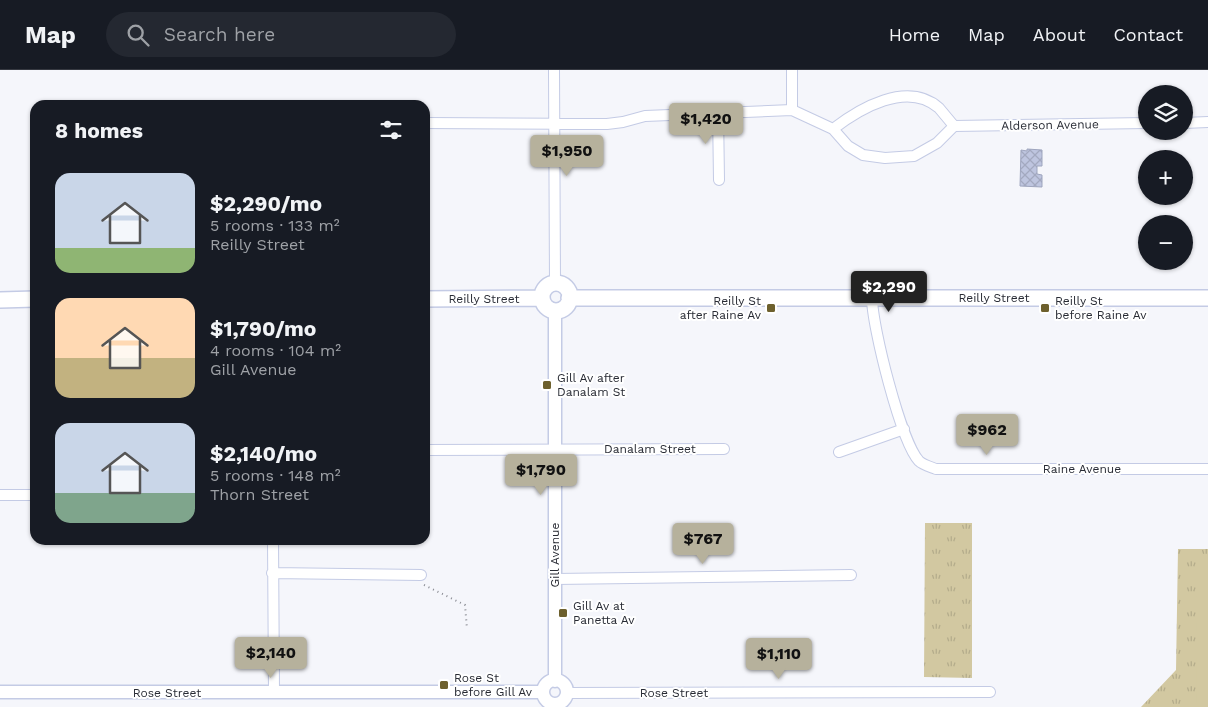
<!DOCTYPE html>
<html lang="en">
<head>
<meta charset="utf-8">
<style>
	body { margin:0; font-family:"Work Sans",sans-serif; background:#242831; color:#f1f3f6; height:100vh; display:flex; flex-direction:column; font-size:19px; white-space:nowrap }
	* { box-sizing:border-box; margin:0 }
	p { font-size:16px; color:#9ea1a6 }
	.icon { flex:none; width:28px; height:28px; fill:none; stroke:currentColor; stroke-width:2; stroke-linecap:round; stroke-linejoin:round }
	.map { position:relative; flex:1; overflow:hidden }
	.details { position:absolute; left:30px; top:30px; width:400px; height:445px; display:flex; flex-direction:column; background:#171b24; border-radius:15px; box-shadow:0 1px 4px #0004 }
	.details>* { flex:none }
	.buttons { position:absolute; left:1138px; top:15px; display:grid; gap:10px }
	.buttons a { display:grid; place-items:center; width:55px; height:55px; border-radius:50%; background:#171b24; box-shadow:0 1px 4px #0004; font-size:25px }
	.price { position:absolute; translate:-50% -42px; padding:0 11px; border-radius:5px; background:#b6b19c; color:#111; font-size:16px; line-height:32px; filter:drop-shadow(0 1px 2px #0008) }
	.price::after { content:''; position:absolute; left:50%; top:30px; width:15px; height:11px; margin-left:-8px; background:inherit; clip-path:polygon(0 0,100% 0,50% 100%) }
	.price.selected { background:#222; color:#fff }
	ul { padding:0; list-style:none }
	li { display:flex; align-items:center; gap:15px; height:125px; padding:0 25px }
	li span { display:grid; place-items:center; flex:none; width:140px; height:100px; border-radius:15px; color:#555 }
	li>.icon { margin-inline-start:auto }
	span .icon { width:60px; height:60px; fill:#fffc; stroke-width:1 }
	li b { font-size:21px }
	h2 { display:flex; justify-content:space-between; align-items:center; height:60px; padding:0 25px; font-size:21px }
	header { display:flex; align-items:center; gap:30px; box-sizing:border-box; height:70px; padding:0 25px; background:#171b24; border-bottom:1px solid #363941 }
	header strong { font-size:24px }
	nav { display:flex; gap:28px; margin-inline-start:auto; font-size:18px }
	.search { width:350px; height:45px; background:#242831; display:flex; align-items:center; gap:12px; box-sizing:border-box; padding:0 18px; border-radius:28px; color:#9ea1a6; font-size:19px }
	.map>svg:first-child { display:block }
	.park { fill:url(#park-tufts) }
	.pitch { fill:#d2c8a1 }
	.building { fill:url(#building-cross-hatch); stroke:#9ea5be }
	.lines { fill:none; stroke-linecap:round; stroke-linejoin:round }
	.minor-casing { stroke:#c4cbe5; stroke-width:12 }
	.tertiary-casing { stroke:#c4cbe5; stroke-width:15 }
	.secondary-casing { stroke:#c4cbe5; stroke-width:18 }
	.path { stroke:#898b92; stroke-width:2; stroke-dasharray:1 4; stroke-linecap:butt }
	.minor { stroke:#fff; stroke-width:10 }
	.tertiary { stroke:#fff; stroke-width:12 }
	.secondary { stroke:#fff; stroke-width:15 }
	.poi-dot { fill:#6d602d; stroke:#fff; stroke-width:2 }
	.labels { text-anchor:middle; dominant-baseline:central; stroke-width:4; stroke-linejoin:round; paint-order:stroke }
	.street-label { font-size:12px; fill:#282b34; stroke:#fff }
	.poi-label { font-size:12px; fill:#282b34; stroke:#fff; text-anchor:start }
</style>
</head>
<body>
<header>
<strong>Map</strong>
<div class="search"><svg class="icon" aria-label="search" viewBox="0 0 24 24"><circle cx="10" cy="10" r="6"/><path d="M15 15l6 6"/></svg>Search here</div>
<nav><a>Home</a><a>Map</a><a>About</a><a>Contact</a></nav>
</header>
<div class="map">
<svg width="1208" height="637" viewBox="0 0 1208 637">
	<defs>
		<pattern id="park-tufts" width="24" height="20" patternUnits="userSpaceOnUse" patternTransform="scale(1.25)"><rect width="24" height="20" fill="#d2c8a1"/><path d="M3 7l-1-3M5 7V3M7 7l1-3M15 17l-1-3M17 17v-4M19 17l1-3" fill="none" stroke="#b4ac8b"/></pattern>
		<pattern id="building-cross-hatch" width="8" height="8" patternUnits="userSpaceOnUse" patternTransform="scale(1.25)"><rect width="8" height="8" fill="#bec5df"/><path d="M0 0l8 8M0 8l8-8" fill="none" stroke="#a3a9c0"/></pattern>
	</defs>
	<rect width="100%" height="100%" fill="#f5f6fb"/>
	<path class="park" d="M925,453H972V608L924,607Z
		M1178,479H1208V637H1141L1176,600Z"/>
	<path class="pitch" d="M1196,495H1208V637H1197Z"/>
	<path class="building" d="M1027,79L1042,80V96H1037V104L1042,105V117L1020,116L1021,80L1027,81Z"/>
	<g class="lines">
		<g class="minor-casing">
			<path id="minor" d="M554,0L555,213
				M792,40V0
				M718,41L719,110
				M425,53L607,54L623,52L645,46L792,40L833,59L848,76L863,85L885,88L914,86L937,73L954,56L1146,53
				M1184,53L1208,52
				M833,59C859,39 907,10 939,38C944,44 949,50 954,56
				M872,228C872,256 901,372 919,391C923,395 931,397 936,399H1208
				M425,380L724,379
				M839,382L904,359
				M0,425H35
				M273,470L274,623
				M272,503L421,505
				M555,509L851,505
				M567,623L990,622"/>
		</g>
		<g class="tertiary-casing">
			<path id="tertiary" d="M555,240V611
				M543 622a12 12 0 1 1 24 0a12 12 0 1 1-24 0Z
				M0,622H543"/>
		</g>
		<g class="secondary-casing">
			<path id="secondary" d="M542 227a14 14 0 1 1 28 0a14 14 0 1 1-28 0Z
				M569,228H1208
				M425,229L542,228
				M0,230L35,229"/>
		</g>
		<path class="path" d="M424,515L465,535L467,559"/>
		<use href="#minor" class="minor"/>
		<use href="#tertiary" class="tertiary"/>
		<use href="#secondary" class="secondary"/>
	</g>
	<g class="poi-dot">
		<rect x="766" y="233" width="10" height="10" rx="2.5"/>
		<rect x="1040" y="233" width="10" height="10" rx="2.5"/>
		<rect x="542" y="310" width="10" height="10" rx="2.5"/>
		<rect x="558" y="538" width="10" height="10" rx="2.5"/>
		<rect x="439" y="610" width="10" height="10" rx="2.5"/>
	</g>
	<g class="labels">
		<g class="street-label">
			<text transform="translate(1050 55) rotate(-1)">Alderson Avenue</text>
			<text x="994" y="228">Reilly Street</text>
			<text x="484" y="229">Reilly Street</text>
			<text x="650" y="379">Danalam Street</text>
			<text x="1082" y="399">Raine Avenue</text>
			<text transform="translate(555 485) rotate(-90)">Gill Avenue</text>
			<text x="167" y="623">Rose Street</text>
			<text x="674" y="623">Rose Street</text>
		</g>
		<g class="poi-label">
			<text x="761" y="231" text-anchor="end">Reilly St<tspan x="761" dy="14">after Raine Av</tspan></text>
			<text x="1055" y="231">Reilly St<tspan x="1055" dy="14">before Raine Av</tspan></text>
			<text x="557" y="308">Gill Av after<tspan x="557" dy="14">Danalam St</tspan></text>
			<text x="573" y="536">Gill Av at<tspan x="573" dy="14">Panetta Av</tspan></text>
			<text x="454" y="608">Rose St<tspan x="454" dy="14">before Gill Av</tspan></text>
		</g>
	</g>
</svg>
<div class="buttons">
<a><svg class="icon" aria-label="layers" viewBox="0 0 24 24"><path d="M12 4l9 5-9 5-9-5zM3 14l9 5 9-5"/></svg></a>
<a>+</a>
<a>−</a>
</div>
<b class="price" style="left:706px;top:75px">$1,420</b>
<b class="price" style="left:567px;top:107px">$1,950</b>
<b class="price selected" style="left:889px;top:243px">$2,290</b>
<b class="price" style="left:987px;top:386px">$962</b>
<b class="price" style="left:541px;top:426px">$1,790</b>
<b class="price" style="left:703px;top:495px">$767</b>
<b class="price" style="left:271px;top:609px">$2,140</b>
<b class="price" style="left:779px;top:610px">$1,110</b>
<section class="details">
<h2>8 homes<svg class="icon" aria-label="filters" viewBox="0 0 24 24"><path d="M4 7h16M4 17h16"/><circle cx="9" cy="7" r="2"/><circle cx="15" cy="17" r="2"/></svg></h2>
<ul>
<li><span style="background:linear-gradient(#c9d6e8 75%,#8fb573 0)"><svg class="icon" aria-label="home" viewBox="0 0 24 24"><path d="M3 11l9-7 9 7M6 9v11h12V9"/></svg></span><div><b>$2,290/mo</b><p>5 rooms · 133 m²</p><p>Reilly Street</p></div></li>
<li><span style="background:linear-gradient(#ffd9b3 60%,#c2b280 0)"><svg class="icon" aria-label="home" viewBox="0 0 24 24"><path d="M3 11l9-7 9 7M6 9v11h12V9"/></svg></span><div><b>$1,790/mo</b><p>4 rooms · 104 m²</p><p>Gill Avenue</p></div></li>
<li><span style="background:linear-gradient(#c9d6e8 70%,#7fa58c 0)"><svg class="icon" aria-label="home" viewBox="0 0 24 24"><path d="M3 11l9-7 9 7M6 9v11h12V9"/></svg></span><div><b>$2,140/mo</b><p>5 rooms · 148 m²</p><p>Thorn Street</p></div></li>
</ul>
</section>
</div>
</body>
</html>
